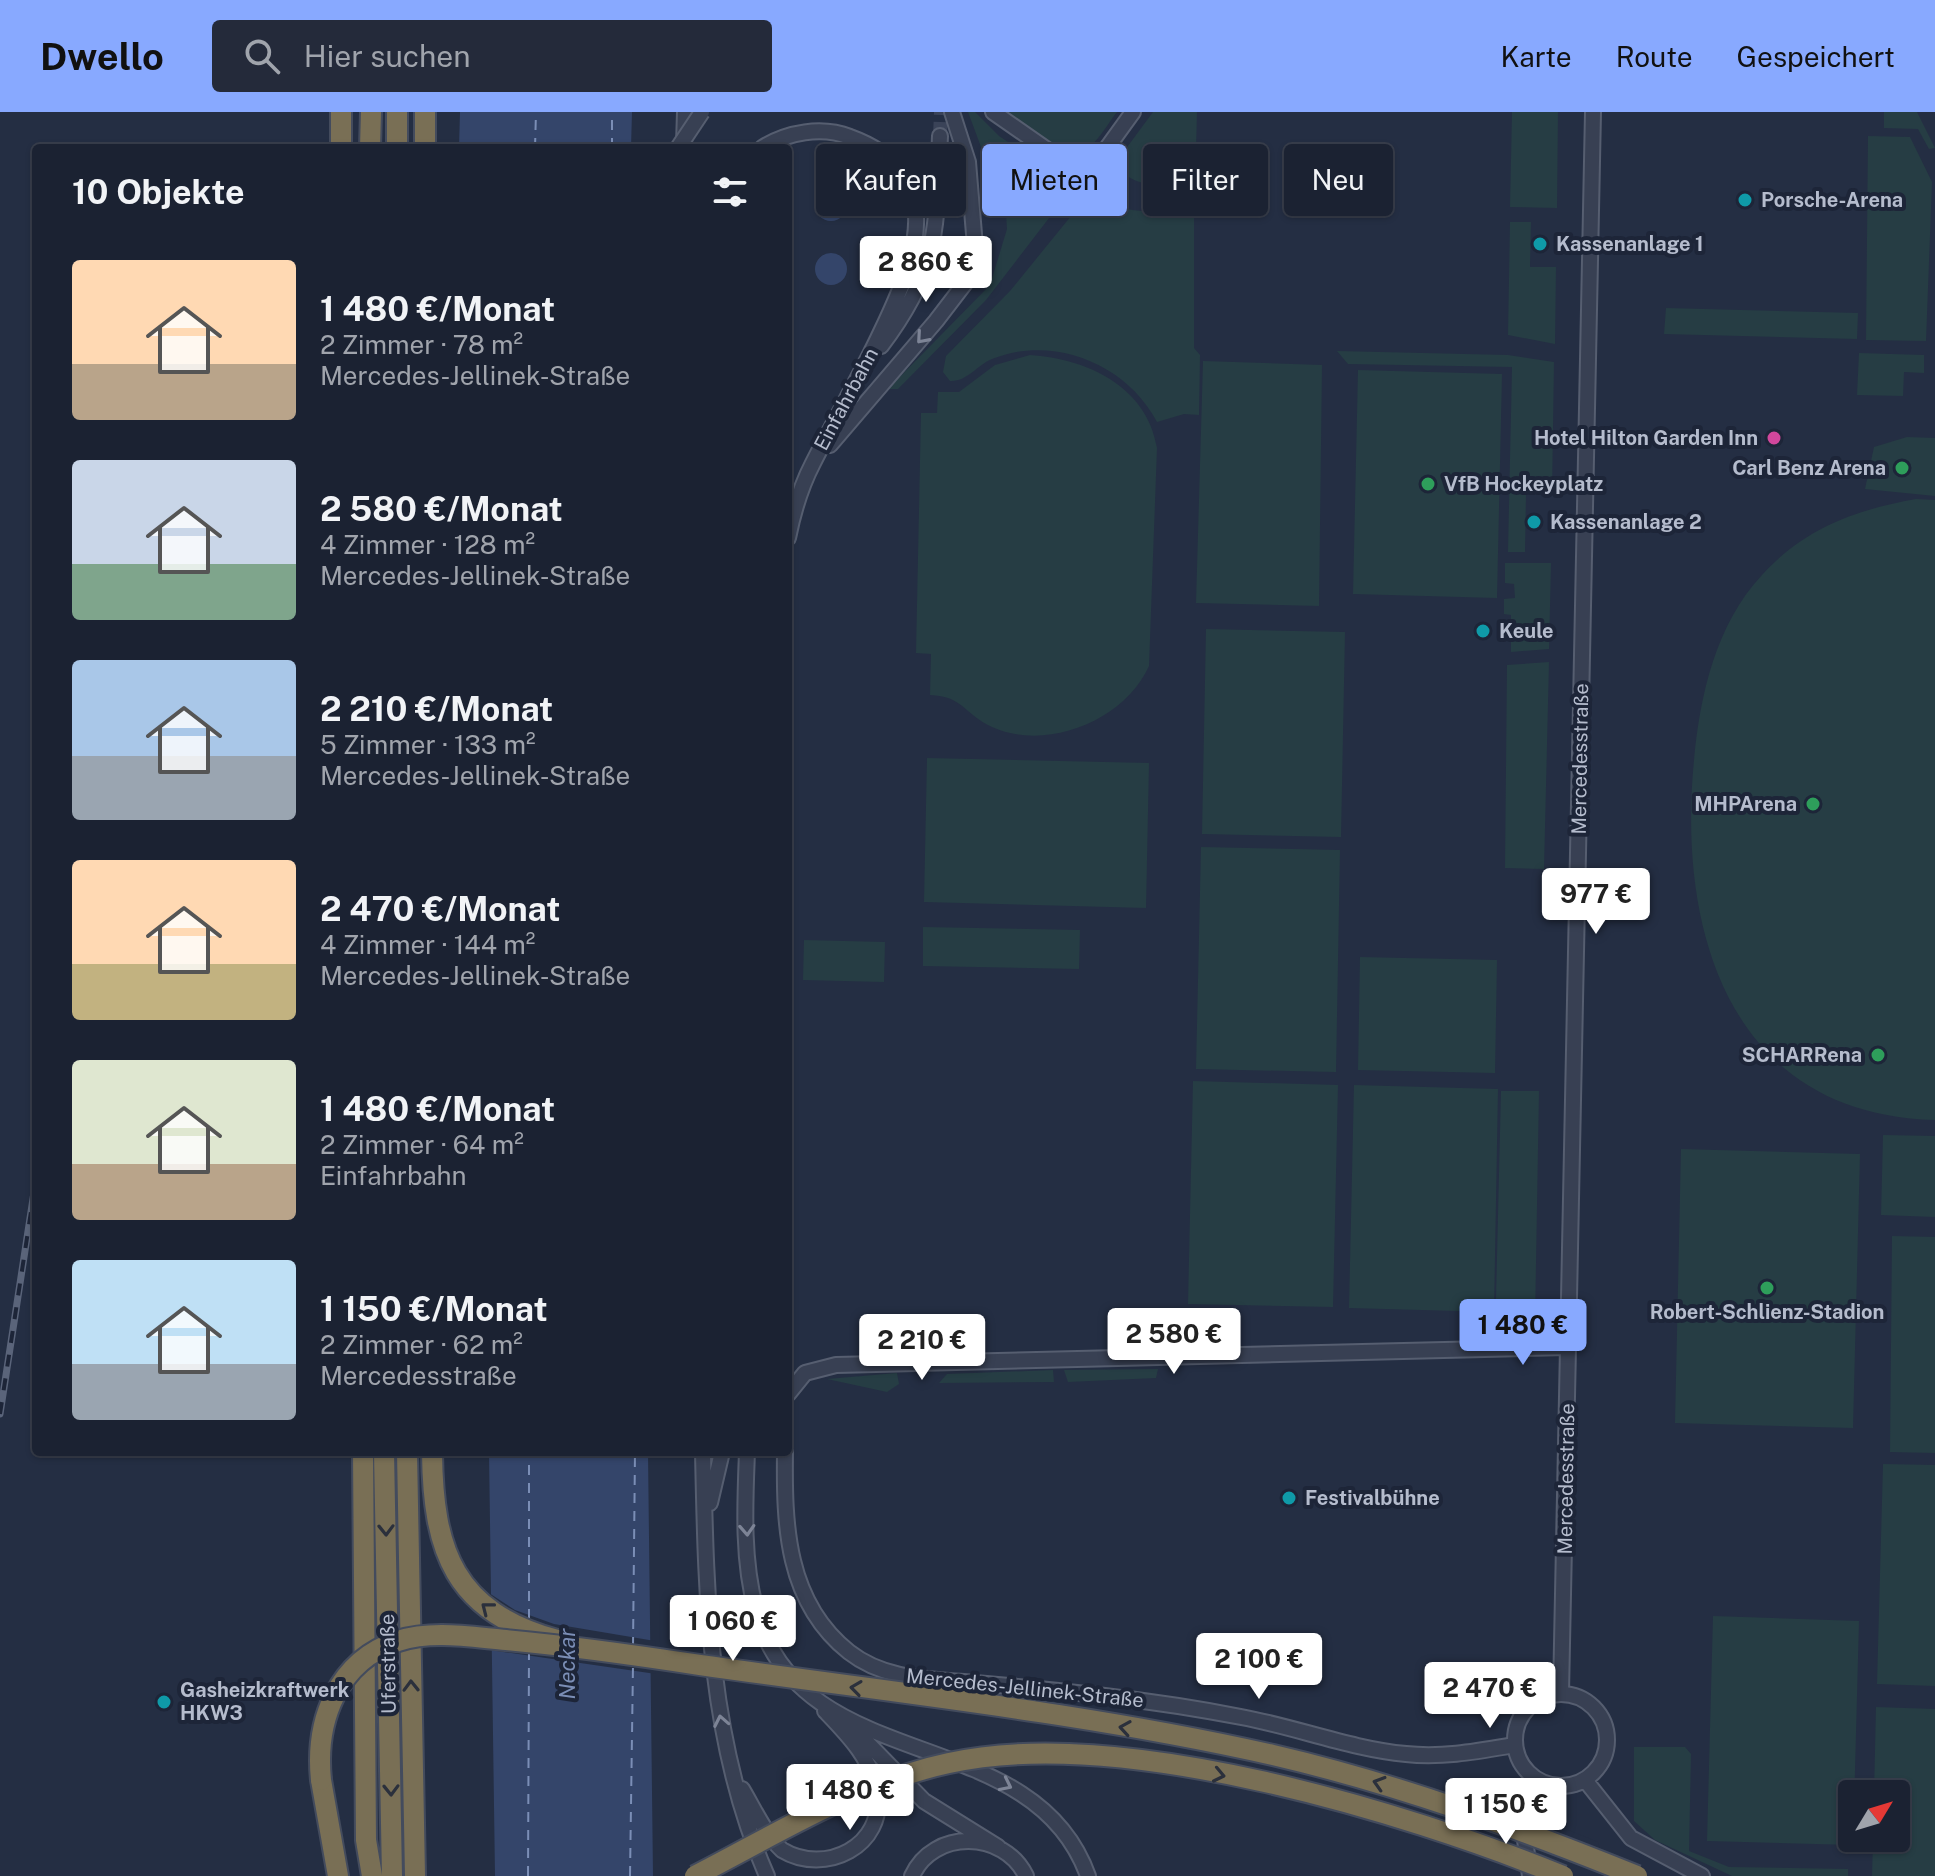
<!DOCTYPE html>
<html lang="de">
<head>
<meta charset="utf-8">
<style>
	body { margin:0; font-family:"Public Sans",sans-serif; background:#242a3a; color:#f1f3f6; height:100vh; display:flex; flex-direction:column; font-size:30px; white-space:nowrap }
	* { box-sizing:border-box; margin:0 }
	p { font-size:26px; color:#a0a4ac }
	.icon { flex:none; width:44px; height:44px; fill:none; stroke:currentColor; stroke-width:2; stroke-linecap:round; stroke-linejoin:round }
	.map { position:relative; flex:1; overflow:hidden }
	.details { position:absolute; left:32px; top:32px; width:760px; height:1312px; display:flex; flex-direction:column; background:#1b2232; border-radius:8px; box-shadow:0 2px 6px #0004,0 0 0 2px #393f4d }
	.details>* { flex:none }
	.hud { position:absolute; left:816px; top:32px; width:760px; height:72px; display:flex; gap:16px }
	.needle { width:52px; rotate:52deg }
	.tools { position:absolute; left:1838px; top:1668px; display:grid; gap:16px }
	.tools a { display:grid; place-items:center; width:72px; height:72px; border-radius:8px; background:#1b2232; box-shadow:0 2px 6px #0004,0 0 0 2px #393f4d; font-size:40px }
	.price { position:absolute; translate:-50% -68px; padding:0 18px; border-radius:8px; background:#fff; color:#222; font-size:26px; line-height:52px; filter:drop-shadow(0 2px 4px #0008) }
	.price::after { content:''; position:absolute; left:50%; top:48px; width:24px; height:18px; margin-left:-12px; background:inherit; clip-path:polygon(0 0,100% 0,50% 100%) }
	.price.active { background:#88a9ff; color:#111 }
	ul { padding:0; list-style:none }
	li { display:flex; align-items:center; gap:24px; height:200px; padding:0 40px }
	li span { display:grid; place-items:center; flex:none; width:224px; height:160px; border-radius:8px; color:#555 }
	li>.icon { margin-inline-start:auto }
	span .icon { width:96px; height:96px; fill:#fffc; stroke-width:1 }
	li b { font-size:34px }
	h2 { display:flex; justify-content:space-between; align-items:center; height:96px; padding:0 40px; font-size:34px }
	.pill { padding:0 28px; border-radius:8px; background:#1b2232; box-shadow:0 2px 6px #0004,0 0 0 2px #393f4d; font-size:28px; line-height:72px }
	.pill.active { background:#88a9ff; color:#111 }
	header { display:flex; align-items:center; gap:48px; box-sizing:border-box; height:112px; padding:0 40px; background:#88a9ff; color:#111 }
	header strong { font-size:38px }
	nav { display:flex; gap:44px; margin-inline-start:auto; font-size:28px }
	.search { width:560px; height:72px; background:#242a3a; display:flex; align-items:center; gap:20px; box-sizing:border-box; padding:0 28px; border-radius:8px; color:#a0a4ac; font-size:30px }
	.map>svg:first-child { display:block }
	.green { fill:#263d44 }
	.water { fill:#34456a }
	.pier { fill:#242e43 }
	.lines { fill:none; stroke-linecap:round; stroke-linejoin:round }
	.ferry { stroke:#7b8eb6; stroke-width:2; stroke-dasharray:10 8; stroke-linecap:butt }
	.minor-tunnel { stroke:#3a4358; stroke-width:14; stroke-dasharray:14 7; stroke-linecap:butt }
	.minor-casing { stroke:#565e70; stroke-width:18 }
	.highway-casing { stroke:#434b5d; stroke-width:24 }
	.minor { stroke:#384053; stroke-width:14 }
	.highway { stroke:#796f55; stroke-width:20 }
	.rail-casing { stroke:#5a647a; stroke-width:7 }
	.rail { stroke:#1d2538; stroke-width:4; stroke-dasharray:12; stroke-linecap:butt }
	.minor-bridge-casing { stroke:#565e70; stroke-width:18; stroke-linecap:butt }
	.highway-bridge-casing { stroke:#434b5d; stroke-width:24; stroke-linecap:butt }
	.minor-bridge { stroke:#384053; stroke-width:14 }
	.highway-bridge { stroke:#796f55; stroke-width:20 }
	.oneway { stroke:#7d8496 }
	.oneway2 { stroke:#2b303c }
	.culture-dot { fill:#0f9aa8; stroke:#1d2538; stroke-width:3 }
	.hotel-dot { fill:#d1479c; stroke:#1d2538; stroke-width:3 }
	.leisure-dot { fill:#2e9e5b; stroke:#1d2538; stroke-width:3 }
	.labels { text-anchor:middle; dominant-baseline:central; stroke-width:8; stroke-linejoin:round; paint-order:stroke }
	.poi-label { font-size:20px; font-weight:bold; fill:#b5bccd; stroke:#1d2538; text-anchor:start }
	.street-label { font-size:20px; fill:#b5bccd; stroke:#1d2538 }
	.water-label { font-size:22px; font-style:italic; fill:#7b8eb6; stroke:#1d2538 }
</style>
</head>
<body>
<header>
<strong>Dwello</strong>
<div class="search"><svg class="icon" aria-label="search" viewBox="0 0 24 24"><circle cx="10" cy="10" r="6"/><path d="M15 15l6 6"/></svg>Hier suchen</div>
<nav><a>Karte</a><a>Route</a><a>Gespeichert</a></nav>
</header>
<div class="map">
<svg width="1935" height="1764" viewBox="0 0 1935 1764">
	<rect width="100%" height="100%" fill="#242e43"/>
	<path class="green" d="M968,0H975L999,24L1061,65L1066,71V84L986,188L898,277H888L990,173L1007,117L1006,102Z
		M1007,0H1117C1104,16 1088,51 1063,40Z
		M1153,0H1197L1195,77C1172,74 1131,77 1119,55L1122,42Z
		M1512,0H1558L1557,96L1510,95Z
		M1884,0H1917L1935,36L1929,37L1918,17L1884,16Z
		M1868,24L1910,25L1932,70L1926,229L1866,228Z
		M1091,86L1132,98L1194,104V236L1200,243L1199,303L1184,302L1157,310C1127,252 1053,222 992,247C977,253 967,270 950,269L943,260L946,244L1010,179L1080,93Z
		M1510,110H1531L1530,155H1556L1555,232L1508,223Z
		M1666,196L1858,201L1857,227L1664,222Z
		M1337,239L1508,243L1554,250L1552,382H1526L1525,440H1508L1512,255L1348,252Z
		M1859,241L1924,243V261L1904,260L1903,284L1857,283Z
		M1030,243C1087,247 1147,274 1157,336L1149,554C1125,608 1047,640 992,615C964,602 963,584 930,583L931,542L916,541L921,301H937L938,280H959L995,253Z
		M1203,249L1322,253L1319,494L1196,491Z
		M1358,258L1502,262L1497,486L1353,482Z
		M1907,325L1935,326V384L1865,377L1874,335Z
		M1916,387L1935,388V1008C1731,1003 1677,821 1694,648C1700,583 1716,512 1762,463C1805,416 1855,398 1916,387Z
		M1505,451H1551L1549,537L1511,540V503L1504,502V487L1515,486L1514,472L1505,471Z
		M1206,517L1345,520L1341,725L1202,722Z
		M1549,550L1544,757L1505,756L1507,553Z
		M927,646L1149,651L1146,796L924,790Z
		M1201,735L1340,738L1336,960L1196,957Z
		M923,815L1080,818L1079,857L923,854Z
		M804,828L885,830L884,870L803,868Z
		M1360,845L1497,848L1495,961L1358,958Z
		M1193,969L1338,973L1333,1195L1188,1192Z
		M1354,973L1498,977L1494,1200L1349,1196Z
		M1501,979H1539L1535,1209L1518,1227L1495,1228Z
		M1883,1023L1935,1024V1105L1881,1103Z
		M1681,1037L1860,1042L1853,1316L1675,1311Z
		M1892,1124L1935,1125V1341L1890,1340Z
		M1158,1257L1156,1266L1068,1270L1064,1258Z
		M1053,1258L1054,1270L939,1271L947,1262Z
		M897,1261L899,1272L887,1280L827,1267Z
		M1883,1352L1935,1353V1574L1877,1572Z
		M1713,1504L1859,1509L1853,1733L1707,1729Z
		M1876,1595L1935,1597V1764H1872L1873,1726H1896V1682H1874Z
		M1634,1635H1685L1691,1642L1689,1739L1729,1755L1848,1757V1764H1732L1655,1728L1634,1709Z"/>
	<path class="water" d="M460,0H632L631,36H459Z
		M815 93a16 16 0 1 1 32 0a16 16 0 1 1-32 0Z
		M815 157a16 16 0 1 1 32 0a16 16 0 1 1-32 0Z
		M489,1340H648L653,1764H495Z"/>
	<path class="pier" d="M489,1481L515,1498L554,1512L655,1529L656,1562L490,1538Z
		M1549,1710L1598,1730L1607,1764H1547L1539,1737L1542,1723Z"/>
	<g class="lines">
		<path class="ferry" d="M535,36L536,0
			M612,36V0
			M529,1507V1340
			M633,1535L635,1340
			M528,1764L529,1541
			M630,1764L633,1553"/>
		<path class="minor-tunnel" d="M940,24L941,0"/>
		<g class="minor-casing">
			<path id="minor" d="M993,0L1086,65L1133,0
				M684,32L685,0
				M762,36C787,20 822,14 850,25C951,62 915,149 881,220C860,265 835,307 813,351C801,374 793,401 788,426
				M881,234C940,156 936,117 940,24
				M830,333L936,209L969,166L975,134L968,50L952,0
				M788,1282L805,1261L836,1253L1568,1235
				M703,1340C706,1483 708,1630 767,1764
				M747,1340C745,1391 742,1448 756,1498C800,1668 1032,1607 1088,1764
				M785,1340C784,1413 786,1490 849,1540C882,1566 923,1567 964,1570C1057,1578 1149,1587 1241,1605C1296,1615 1351,1637 1406,1642C1443,1646 1479,1639 1515,1633
				M710,1391L722,1340
				M1561,1581L1593,0
				M1515 1628a46 46 0 1 1 92 0a46 46 0 1 1-92 0Z
				M852,1615L924,1689L998,1735
				M1585,1668L1631,1726L1702,1764
				M742,1677C754,1697 765,1722 782,1738C825,1764 886,1734 877,1680C872,1647 847,1622 825,1599
				M912,1764C933,1717 1004,1718 1026,1764
				M1530,1764L1525,1728L1545,1671"/>
		</g>
		<g class="highway-casing">
			<path id="highway" d="M341,0V36
				M425,0V36
				M370,36L371,0
				M397,36V0
				M363,1340L366,1728L372,1764
				M384,1340L392,1764
				M407,1340L415,1764
				M432,1340C433,1439 454,1500 557,1528
				M321,1668L338,1764"/>
		</g>
		<use href="#minor" class="minor"/>
		<use href="#highway" class="highway"/>
		<g class="rail-casing">
			<path id="rail" d="M0,1302L36,1067"/>
		</g>
		<use href="#rail" class="rail"/>
		<g class="minor-bridge-casing">
			<path id="minor-bridge" d="M678,36L702,0"/>
		</g>
		<g class="highway-bridge-casing">
			<path id="highway-bridge" d="M321,1668C315,1609 337,1549 398,1529C432,1518 471,1525 506,1528C571,1534 635,1543 700,1553C888,1580 1088,1601 1273,1643C1398,1672 1518,1716 1637,1764
				M695,1764C777,1722 859,1670 949,1651C1120,1613 1403,1699 1563,1764"/>
		</g>
		<use href="#minor-bridge" class="minor-bridge"/>
		<use href="#highway-bridge" class="highway-bridge"/>
	</g>
	<defs><path id="oneway-chevron" d="M-2-3.5L2.5 0L-2 3.5" fill="none" stroke-width="1.6" stroke-linecap="round" stroke-linejoin="round" transform="scale(2)"/></defs>
	<g class="oneway">
		<use href="#oneway-chevron" transform="translate(922 226) rotate(131)"/>
		<use href="#oneway-chevron" transform="translate(747 1418) rotate(87)"/>
		<use href="#oneway-chevron" transform="translate(721 1609) rotate(-101)"/>
		<use href="#oneway-chevron" transform="translate(1006 1673) rotate(26)"/>
	</g>
	<g class="oneway2">
		<use href="#oneway-chevron" transform="translate(386 1418) rotate(89)"/>
		<use href="#oneway-chevron" transform="translate(487 1496) rotate(-142)"/>
		<use href="#oneway-chevron" transform="translate(411 1574) rotate(-91)"/>
		<use href="#oneway-chevron" transform="translate(856 1576) rotate(-172)"/>
		<use href="#oneway-chevron" transform="translate(1125 1616) rotate(-171)"/>
		<use href="#oneway-chevron" transform="translate(1219 1663) rotate(12)"/>
		<use href="#oneway-chevron" transform="translate(1379 1671) rotate(-163)"/>
		<use href="#oneway-chevron" transform="translate(391 1678) rotate(89)"/>
	</g>
	<g class="culture-dot">
		<circle cx="1745" cy="88" r="8"/>
		<circle cx="1540" cy="132" r="8"/>
		<circle cx="1534" cy="410" r="8"/>
		<circle cx="1483" cy="519" r="8"/>
		<circle cx="1289" cy="1386" r="8"/>
		<circle cx="164" cy="1590" r="8"/>
	</g>
	<circle class="hotel-dot" cx="1774" cy="326" r="8"/>
	<g class="leisure-dot">
		<circle cx="1902" cy="356" r="8"/>
		<circle cx="1428" cy="372" r="8"/>
		<circle cx="1813" cy="692" r="8"/>
		<circle cx="1878" cy="943" r="8"/>
		<circle cx="1767" cy="1176" r="8"/>
	</g>
	<g class="labels">
		<g class="poi-label">
			<text x="1761" y="88">Porsche-Arena</text>
			<text x="1556" y="132">Kassenanlage 1</text>
			<text x="1758" y="326" text-anchor="end">Hotel Hilton Garden Inn</text>
			<text x="1886" y="356" text-anchor="end">Carl Benz Arena</text>
			<text x="1444" y="372">VfB Hockeyplatz</text>
			<text x="1550" y="410">Kassenanlage 2</text>
			<text x="1499" y="519">Keule</text>
			<text x="1797" y="692" text-anchor="end">MHPArena</text>
			<text x="1862" y="943" text-anchor="end">SCHARRena</text>
			<text x="1767" y="1200" text-anchor="middle">Robert-Schlienz-Stadion</text>
			<text x="1305" y="1386">Festivalbühne</text>
			<text x="180" y="1578">Gasheizkraftwerk<tspan x="180" dy="23">HKW3</tspan></text>
		</g>
		<g class="street-label">
			<text transform="translate(846 287) rotate(-62)">Einfahrbahn</text>
			<text transform="translate(1580 647) rotate(-89)">Mercedesstraße</text>
			<text transform="translate(1566 1367) rotate(-89)">Mercedesstraße</text>
			<text transform="translate(388 1552) rotate(-91)">Uferstraße</text>
			<text transform="translate(1025 1576) rotate(6)">Mercedes-Jellinek-Straße</text>
		</g>
		<g class="water-label">
			<text transform="translate(567 1552) rotate(-90)">Neckar</text>
		</g>
	</g>
</svg>
<div class="tools">
<a><svg class="needle" viewBox="-14 -14 28 28"><path d="M0-13l5 13h-10z" fill="#e53935"/><path d="M0 13l5-13h-10z" fill="#a0a4ac"/></svg></a>
</div>
<b class="price" style="left:926px;top:192px">2 860 €</b>
<b class="price" style="left:1596px;top:824px">977 €</b>
<b class="price active" style="left:1523px;top:1255px">1 480 €</b>
<b class="price" style="left:1174px;top:1264px">2 580 €</b>
<b class="price" style="left:922px;top:1270px">2 210 €</b>
<b class="price" style="left:733px;top:1551px">1 060 €</b>
<b class="price" style="left:1259px;top:1589px">2 100 €</b>
<b class="price" style="left:1490px;top:1618px">2 470 €</b>
<b class="price" style="left:850px;top:1720px">1 480 €</b>
<b class="price" style="left:1506px;top:1734px">1 150 €</b>
<div class="hud">
<a class="pill">Kaufen</a>
<a class="pill active">Mieten</a>
<a class="pill">Filter</a>
<a class="pill">Neu</a>
</div>
<section class="details">
<h2>10 Objekte<svg class="icon" aria-label="filters" viewBox="0 0 24 24"><path d="M4 7h16M4 17h16"/><circle cx="9" cy="7" r="2"/><circle cx="15" cy="17" r="2"/></svg></h2>
<ul>
<li><span style="background:linear-gradient(#ffd9b3 65%,#b9a48a 0)"><svg class="icon" aria-label="home" viewBox="0 0 24 24"><path d="M3 11l9-7 9 7M6 9v11h12V9"/></svg></span><div><b>1 480 €/Monat</b><p>2 Zimmer · 78 m²</p><p>Mercedes-Jellinek-Straße</p></div></li>
<li><span style="background:linear-gradient(#c9d6e8 65%,#7fa58c 0)"><svg class="icon" aria-label="home" viewBox="0 0 24 24"><path d="M3 11l9-7 9 7M6 9v11h12V9"/></svg></span><div><b>2 580 €/Monat</b><p>4 Zimmer · 128 m²</p><p>Mercedes-Jellinek-Straße</p></div></li>
<li><span style="background:linear-gradient(#a9c7e8 60%,#9aa5b1 0)"><svg class="icon" aria-label="home" viewBox="0 0 24 24"><path d="M3 11l9-7 9 7M6 9v11h12V9"/></svg></span><div><b>2 210 €/Monat</b><p>5 Zimmer · 133 m²</p><p>Mercedes-Jellinek-Straße</p></div></li>
<li><span style="background:linear-gradient(#ffd9b3 65%,#c2b280 0)"><svg class="icon" aria-label="home" viewBox="0 0 24 24"><path d="M3 11l9-7 9 7M6 9v11h12V9"/></svg></span><div><b>2 470 €/Monat</b><p>4 Zimmer · 144 m²</p><p>Mercedes-Jellinek-Straße</p></div></li>
<li><span style="background:linear-gradient(#dfe7d0 65%,#b9a48a 0)"><svg class="icon" aria-label="home" viewBox="0 0 24 24"><path d="M3 11l9-7 9 7M6 9v11h12V9"/></svg></span><div><b>1 480 €/Monat</b><p>2 Zimmer · 64 m²</p><p>Einfahrbahn</p></div></li>
<li><span style="background:linear-gradient(#bfe0f5 65%,#9aa5b1 0)"><svg class="icon" aria-label="home" viewBox="0 0 24 24"><path d="M3 11l9-7 9 7M6 9v11h12V9"/></svg></span><div><b>1 150 €/Monat</b><p>2 Zimmer · 62 m²</p><p>Mercedesstraße</p></div></li>
</ul>
</section>
</div>
</body>
</html>
